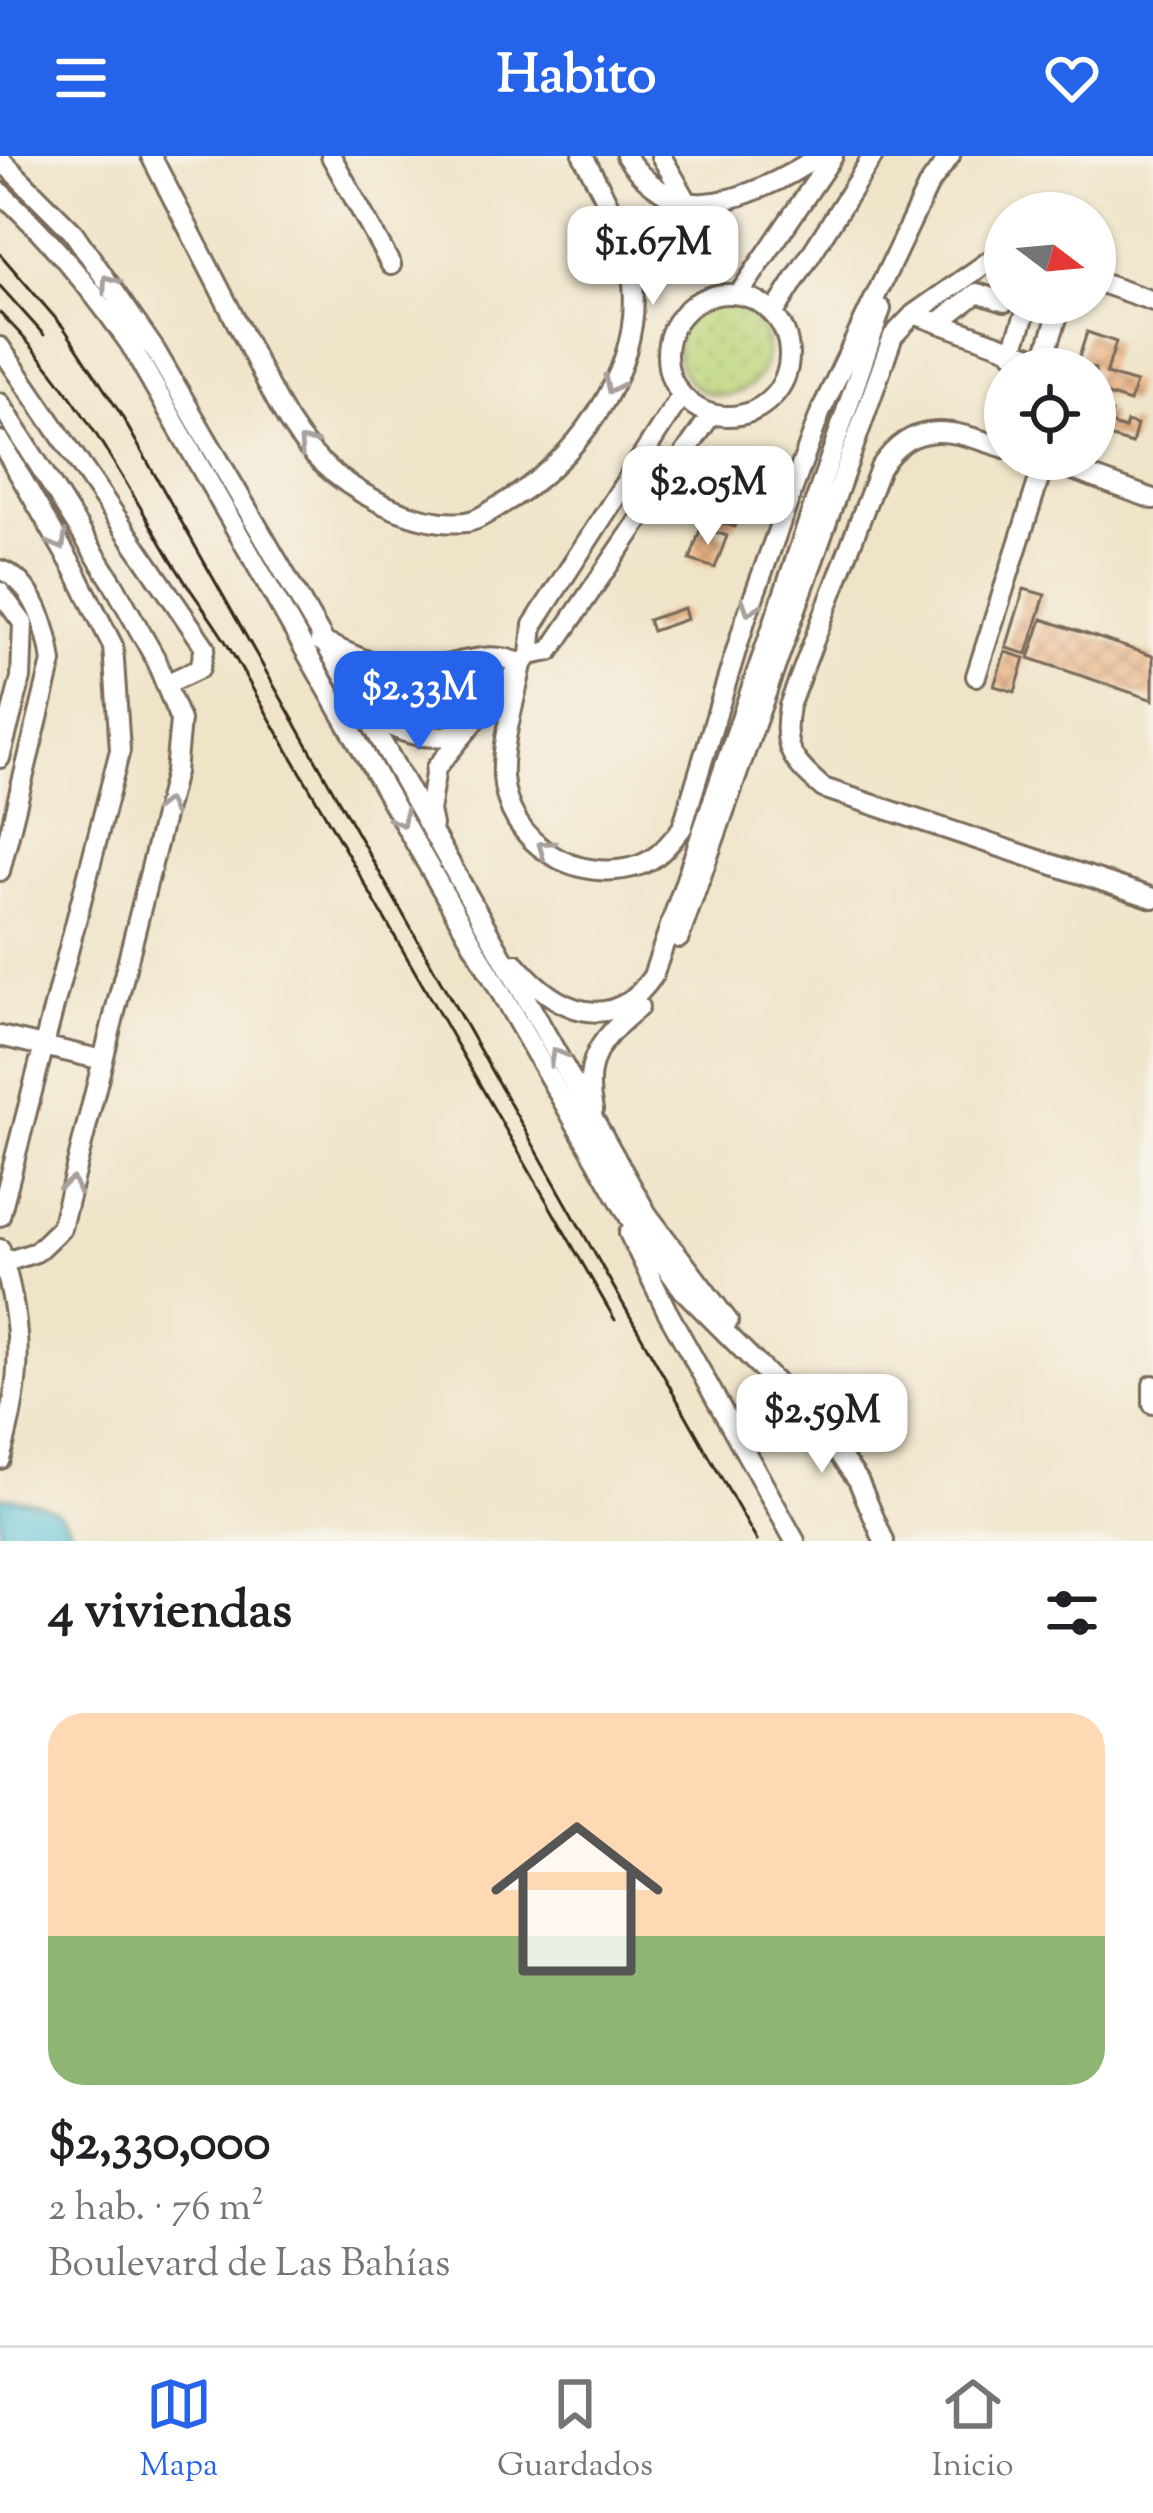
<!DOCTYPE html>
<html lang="es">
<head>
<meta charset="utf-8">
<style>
	body { margin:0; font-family:"Sorts Mill Goudy",serif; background:#f6f6f6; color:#202124; height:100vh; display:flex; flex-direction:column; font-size:45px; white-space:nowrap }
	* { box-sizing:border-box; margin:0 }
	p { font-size:39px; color:#757577 }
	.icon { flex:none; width:66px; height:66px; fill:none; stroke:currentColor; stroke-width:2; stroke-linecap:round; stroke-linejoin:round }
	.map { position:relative; height:1385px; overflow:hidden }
	.drawer { display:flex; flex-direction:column; background:#fff; flex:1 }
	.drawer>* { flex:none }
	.needle { width:78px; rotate:106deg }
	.controls { position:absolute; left:984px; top:36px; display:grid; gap:24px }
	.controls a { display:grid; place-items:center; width:132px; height:132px; border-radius:50%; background:#fff; box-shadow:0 3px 9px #0004; font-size:60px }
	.price { position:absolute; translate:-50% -102px; padding:0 27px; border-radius:24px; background:#fff; color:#222; font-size:39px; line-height:78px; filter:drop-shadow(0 3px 6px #0008) }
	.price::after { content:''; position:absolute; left:50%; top:72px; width:36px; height:27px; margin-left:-18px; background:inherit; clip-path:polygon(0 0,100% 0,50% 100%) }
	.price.selected { background:#2563eb; color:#fff }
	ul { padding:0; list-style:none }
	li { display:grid; align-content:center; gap:24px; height:636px; padding:0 48px }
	li span { display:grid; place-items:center; height:372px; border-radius:36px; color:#555 }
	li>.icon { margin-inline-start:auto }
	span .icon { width:216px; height:216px; fill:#fffc; stroke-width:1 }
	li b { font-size:51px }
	h2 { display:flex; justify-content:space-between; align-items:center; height:144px; padding:0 48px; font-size:51px }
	header { display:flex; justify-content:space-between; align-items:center; height:156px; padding:0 48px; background:#2563eb; color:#fff; font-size:54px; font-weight:800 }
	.tab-bar { display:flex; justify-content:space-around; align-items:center; height:168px; border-top:3px solid #e0e0e0; background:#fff; font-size:33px; color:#757577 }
	.tab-bar a { display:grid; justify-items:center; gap:6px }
	.tab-bar .selected { color:#2563eb }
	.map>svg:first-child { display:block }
	.grass { fill:url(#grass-dots); stroke:#7c804d; stroke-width:3 }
	.water { fill:#58c0d5; stroke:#4a757a; stroke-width:3 }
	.building { fill:url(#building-cross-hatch) }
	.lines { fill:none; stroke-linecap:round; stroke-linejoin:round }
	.minor-casing { stroke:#7a6b5a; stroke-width:24 }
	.minor { stroke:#fff; stroke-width:18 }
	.rail { stroke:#3b2a1e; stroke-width:3 }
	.oneway { stroke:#a79f9a }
</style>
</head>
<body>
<header><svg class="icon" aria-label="menu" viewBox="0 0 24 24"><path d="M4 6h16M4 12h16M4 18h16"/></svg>Habito<svg class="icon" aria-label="heart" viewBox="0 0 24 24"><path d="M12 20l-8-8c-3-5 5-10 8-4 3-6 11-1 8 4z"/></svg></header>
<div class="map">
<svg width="1153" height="1385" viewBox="0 0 1153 1385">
	<defs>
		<pattern id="grass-dots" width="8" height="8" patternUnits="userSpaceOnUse" patternTransform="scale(3)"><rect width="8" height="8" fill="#bcd67c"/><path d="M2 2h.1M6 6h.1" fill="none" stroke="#a2b86b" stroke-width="1.8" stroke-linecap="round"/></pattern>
		<pattern id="building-cross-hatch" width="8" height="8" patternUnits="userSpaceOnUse" patternTransform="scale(3)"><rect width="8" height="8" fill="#ecb688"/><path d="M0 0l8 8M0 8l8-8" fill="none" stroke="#c0946f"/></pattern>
	</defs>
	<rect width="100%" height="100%" fill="#f7f3e8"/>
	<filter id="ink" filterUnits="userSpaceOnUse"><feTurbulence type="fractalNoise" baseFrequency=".00833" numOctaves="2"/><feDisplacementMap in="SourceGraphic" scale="24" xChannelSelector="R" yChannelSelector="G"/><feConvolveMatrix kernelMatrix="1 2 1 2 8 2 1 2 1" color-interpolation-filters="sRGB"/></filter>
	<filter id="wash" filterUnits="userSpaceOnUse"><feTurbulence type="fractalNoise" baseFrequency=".004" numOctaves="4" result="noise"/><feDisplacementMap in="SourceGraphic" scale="48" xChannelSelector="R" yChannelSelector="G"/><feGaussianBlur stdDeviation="2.7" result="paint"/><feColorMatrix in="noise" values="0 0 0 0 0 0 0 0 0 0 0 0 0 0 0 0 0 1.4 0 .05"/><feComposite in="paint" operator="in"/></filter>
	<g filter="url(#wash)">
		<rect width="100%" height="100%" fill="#efe4c8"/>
		<path class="grass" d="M677 194a45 45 0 1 1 90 0a45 45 0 1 1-90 0Z"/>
		<path class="water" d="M0,1340C34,1345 66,1346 74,1385H0Z"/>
		<g id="blocks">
			<path class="building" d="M1087,176L1116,186L1106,218L1136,227L1130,246L1095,235V213L1077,208Z
				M1095,253L1112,257L1109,268L1125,273L1127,266L1137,269L1132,288L1095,277Z
				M734,334L744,337L741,346L745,347L734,371L714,364L723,336L733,339Z
				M701,371L727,380L715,412L690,404Z
				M1024,433L1045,439L1027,498L1006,492Z
				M684,452L687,463L652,475L648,464Z
				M1042,463L1153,500V544L1029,502Z
				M1005,496L1025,502L1015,536L994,530Z"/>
		</g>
	</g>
	<g filter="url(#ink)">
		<use href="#blocks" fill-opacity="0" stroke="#7a6b5a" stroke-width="3"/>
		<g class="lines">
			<g class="minor-casing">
				<path id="minor" d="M151,0C182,60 213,119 243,179C268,227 289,282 332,316C367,344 420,371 466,366C477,365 489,356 499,350C574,308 642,218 633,127C629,82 604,39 583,0
					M331,0L391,109
					M626,0C641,24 674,50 704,47C741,45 789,21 818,0
					M661,0L686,43
					M0,3L73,76L155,194L365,556L647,1058L728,1165
					M0,36C50,82 91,132 130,188L632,1066L684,1135L788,1239L838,1297L858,1324L884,1385
					M1095,125L1153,145
					M667 199a61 61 0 1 1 122 0a61 61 0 1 1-122 0Z
					M739,138L833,0
					M774,157L873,0
					M914,158L1039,203L1045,199L1062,147
					M938,167L977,137L1005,146
					M0,191L205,491L200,512L166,528
					M1012,196L1029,147
					M0,247L113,427L155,502L180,564L175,616L61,1072L36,1096L0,1108
					M0,285L73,411L113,490L120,594L0,1060
					M1005,292C954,275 914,260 880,312L789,550C781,592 792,605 823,632L1153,742
					M1045,304L1153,343
					M0,414C34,425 48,475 52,506L0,715
					M0,436L23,467L21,522L0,602
					M320,485C348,496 379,514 410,514C450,514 483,490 522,508C516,541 501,588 503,620C507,688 578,730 640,709C659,702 670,687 682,672L746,462L821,255L928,30L950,0
					M530,499L550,495L711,259
					M976,520L1045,304L1041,303
					M368,558C398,577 433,590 466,573
					M432,669L429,655L436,612L530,499L533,469L681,240
					M679,782L893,180L914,158L999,98H1005
					M516,808C556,855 611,881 653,820L881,153
					M0,880L103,904
					M593,954C581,903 603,881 639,851
					M629,1077L667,1155L795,1385
					M0,1093C24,1172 23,1223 0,1303
					M1153,1229V1248"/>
			</g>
			<use href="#minor" class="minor"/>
			<path class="rail" d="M0,98L64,172L120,257L757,1385
				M0,130L44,179
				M0,157C72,227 120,317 170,402C188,432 209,459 227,488L615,1164"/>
		</g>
		<defs><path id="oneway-chevron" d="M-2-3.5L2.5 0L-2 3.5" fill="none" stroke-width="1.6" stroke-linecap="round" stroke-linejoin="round" transform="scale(3)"/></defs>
		<g class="oneway">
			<use href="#oneway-chevron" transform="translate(109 127) rotate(-125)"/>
			<use href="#oneway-chevron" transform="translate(612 229) rotate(115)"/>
			<use href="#oneway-chevron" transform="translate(306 289) rotate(-132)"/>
			<use href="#oneway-chevron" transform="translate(59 386) rotate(60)"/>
			<use href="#oneway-chevron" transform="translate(750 451) rotate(109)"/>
			<use href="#oneway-chevron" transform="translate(166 651) rotate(-76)"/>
			<use href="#oneway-chevron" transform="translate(400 663) rotate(61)"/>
			<use href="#oneway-chevron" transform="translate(545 692) rotate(-144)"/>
			<use href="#oneway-chevron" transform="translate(557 900) rotate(-119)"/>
			<use href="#oneway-chevron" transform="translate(71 1029) rotate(-76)"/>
		</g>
	</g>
</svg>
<div class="controls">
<a><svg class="needle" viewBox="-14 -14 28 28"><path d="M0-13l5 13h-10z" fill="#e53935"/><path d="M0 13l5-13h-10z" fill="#757577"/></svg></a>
<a><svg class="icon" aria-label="locate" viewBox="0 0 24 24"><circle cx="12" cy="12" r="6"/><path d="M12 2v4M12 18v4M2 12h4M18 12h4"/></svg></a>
</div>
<b class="price" style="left:653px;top:152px">$1.67M</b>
<b class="price" style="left:708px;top:392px">$2.05M</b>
<b class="price selected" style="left:419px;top:597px">$2.33M</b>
<b class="price" style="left:822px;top:1320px">$2.59M</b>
</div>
<section class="drawer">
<h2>4 viviendas<svg class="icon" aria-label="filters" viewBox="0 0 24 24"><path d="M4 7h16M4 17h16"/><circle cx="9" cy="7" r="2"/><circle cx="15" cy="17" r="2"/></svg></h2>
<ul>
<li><span style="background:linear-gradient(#ffd9b3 60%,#8fb573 0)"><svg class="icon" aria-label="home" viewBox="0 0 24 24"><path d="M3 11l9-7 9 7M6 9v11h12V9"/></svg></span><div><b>$2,330,000</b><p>2 hab. · 76 m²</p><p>Boulevard de Las Bahías</p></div></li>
</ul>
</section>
<nav class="tab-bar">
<a class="selected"><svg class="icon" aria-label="map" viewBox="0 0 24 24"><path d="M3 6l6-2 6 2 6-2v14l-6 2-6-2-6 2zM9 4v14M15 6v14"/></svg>Mapa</a>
<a><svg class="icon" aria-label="saved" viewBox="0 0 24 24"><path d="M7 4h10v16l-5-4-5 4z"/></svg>Guardados</a>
<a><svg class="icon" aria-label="home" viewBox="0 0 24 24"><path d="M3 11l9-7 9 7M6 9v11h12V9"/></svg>Inicio</a>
</nav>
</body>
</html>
